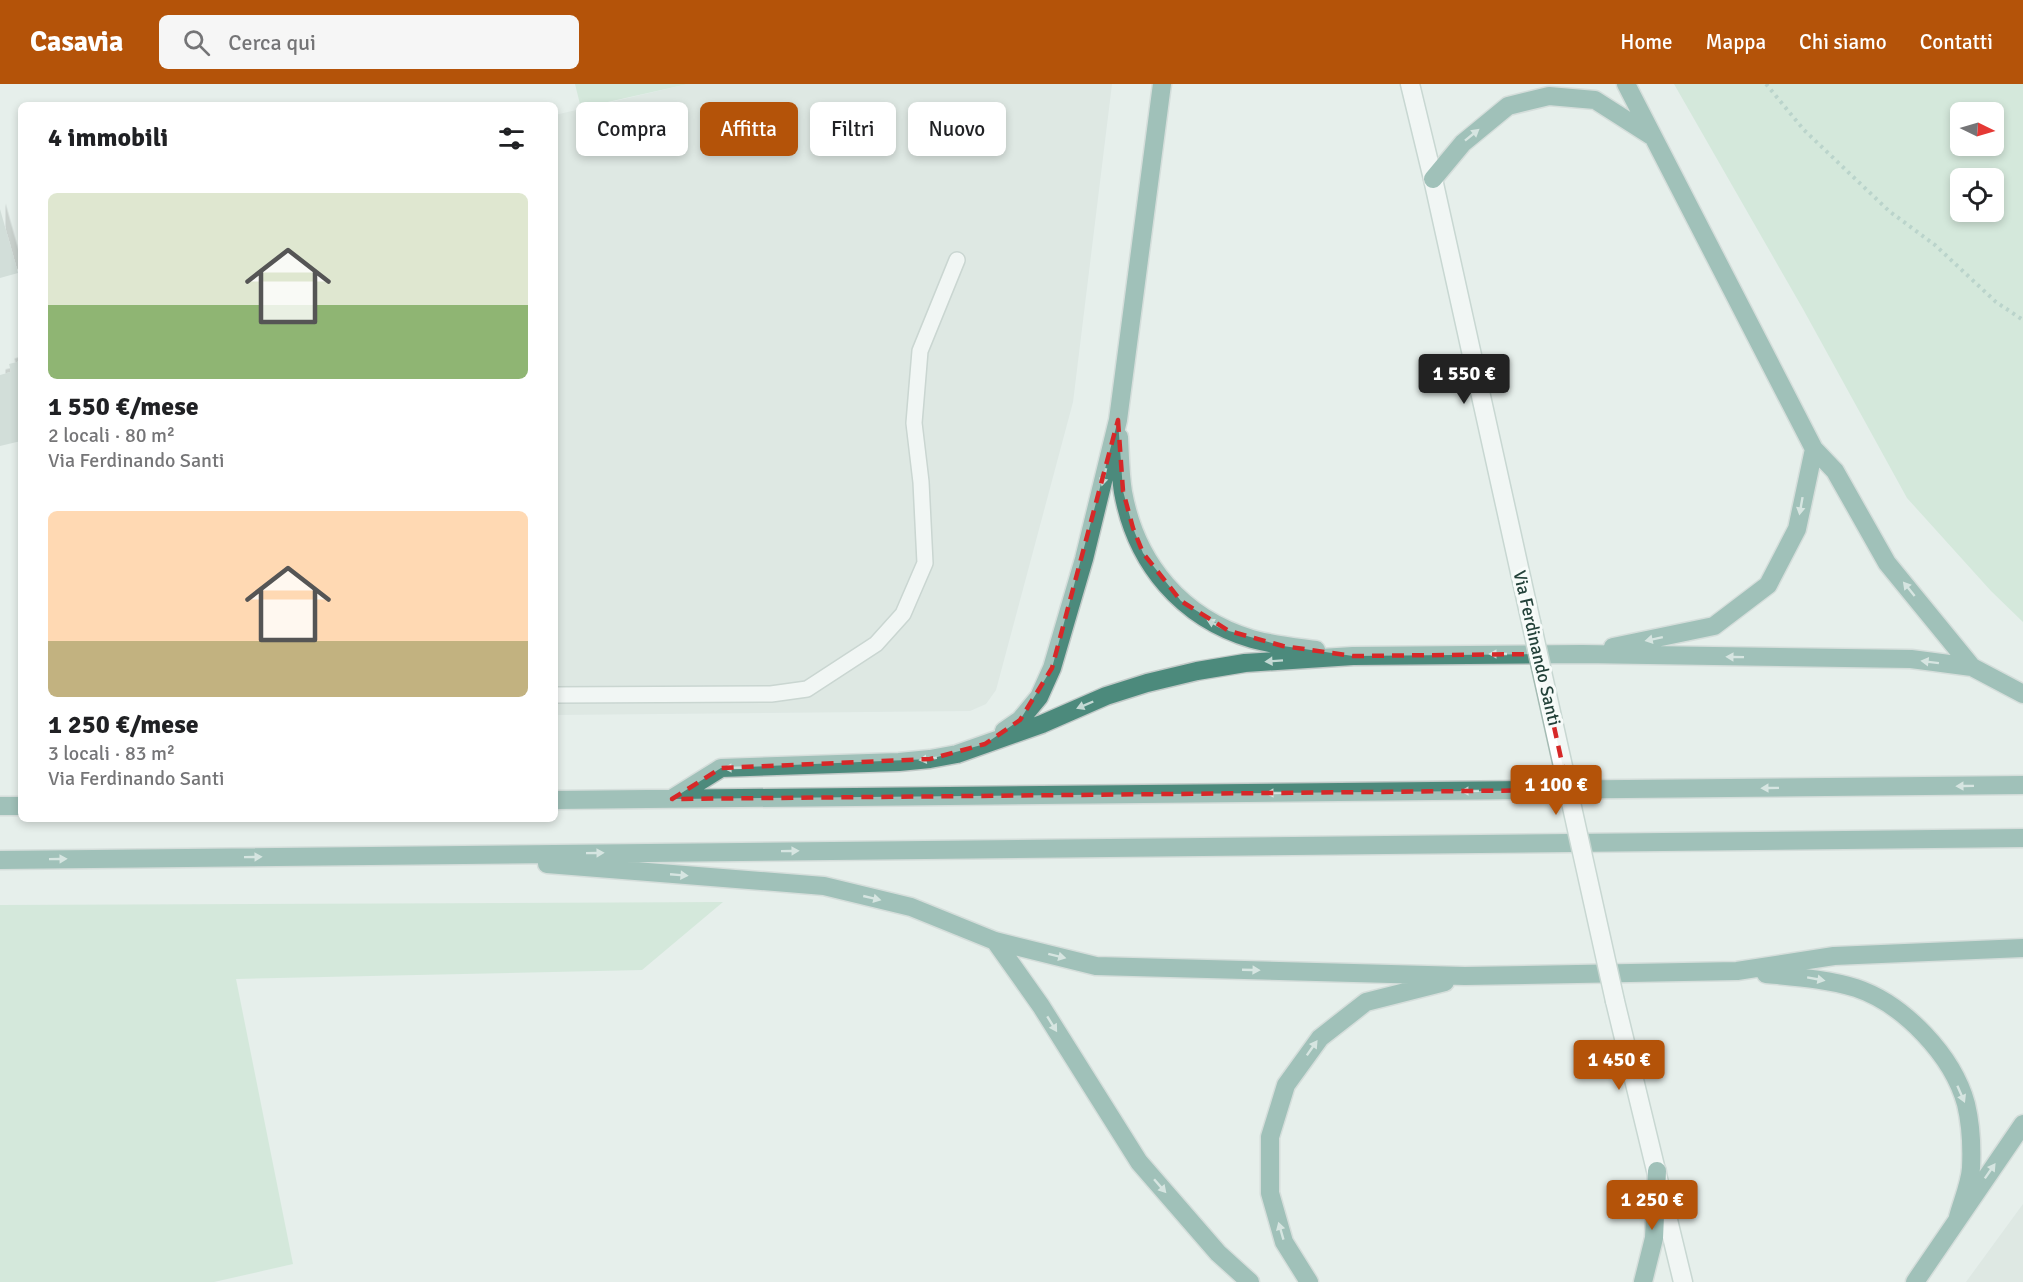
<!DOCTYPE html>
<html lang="it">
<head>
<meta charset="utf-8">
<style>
	body { margin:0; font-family:Signika,sans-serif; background:#f6f6f6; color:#202124; height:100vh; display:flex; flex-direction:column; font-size:22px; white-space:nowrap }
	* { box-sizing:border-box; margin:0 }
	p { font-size:20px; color:#757577 }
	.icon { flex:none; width:33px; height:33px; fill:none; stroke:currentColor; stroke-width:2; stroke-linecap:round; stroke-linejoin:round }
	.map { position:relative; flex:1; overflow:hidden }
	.drawer { position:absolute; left:18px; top:18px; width:540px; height:720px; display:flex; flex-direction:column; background:#fff; border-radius:9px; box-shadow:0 3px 9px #0003 }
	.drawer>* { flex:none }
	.top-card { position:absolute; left:576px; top:18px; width:570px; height:54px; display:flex; gap:12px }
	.needle { width:39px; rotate:95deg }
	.controls { position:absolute; left:1950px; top:18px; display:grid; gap:12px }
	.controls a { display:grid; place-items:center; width:54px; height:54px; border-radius:9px; background:#fff; box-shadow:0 3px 9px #0003; font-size:30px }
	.price { position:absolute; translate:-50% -51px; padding:0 14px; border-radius:6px; background:#b45309; color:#fff; font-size:20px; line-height:39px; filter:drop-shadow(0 2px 3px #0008) }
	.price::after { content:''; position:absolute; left:50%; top:36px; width:18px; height:14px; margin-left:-9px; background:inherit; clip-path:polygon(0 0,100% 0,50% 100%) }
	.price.on { background:#222; color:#fff }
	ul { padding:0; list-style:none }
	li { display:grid; align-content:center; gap:12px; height:318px; padding:0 30px }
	li span { display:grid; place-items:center; height:186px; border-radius:9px; color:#555 }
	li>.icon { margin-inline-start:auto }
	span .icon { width:108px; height:108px; fill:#fffc; stroke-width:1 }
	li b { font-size:26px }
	h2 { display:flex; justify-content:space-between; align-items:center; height:72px; padding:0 30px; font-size:26px }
	.chip { padding:0 21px; border-radius:9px; background:#fff; box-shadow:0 3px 9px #0003; font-size:21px; line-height:54px }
	.chip.on { background:#b45309; color:#fff }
	header { display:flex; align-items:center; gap:36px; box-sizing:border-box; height:84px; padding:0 30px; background:#b45309; color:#fff }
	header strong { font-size:28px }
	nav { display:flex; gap:33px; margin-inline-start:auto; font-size:21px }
	.search { width:420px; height:54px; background:#f6f6f6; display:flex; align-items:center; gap:15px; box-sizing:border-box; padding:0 21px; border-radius:9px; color:#757577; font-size:22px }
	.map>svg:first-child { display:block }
	.built { fill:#d4dfda }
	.green { fill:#bfe0c8; fill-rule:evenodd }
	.building { fill:#bbcac4; filter:url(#shadow) }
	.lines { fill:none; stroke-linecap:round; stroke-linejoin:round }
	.service-casing { stroke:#a8b8b2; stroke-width:18 }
	.secondary-casing { stroke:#a4bbb3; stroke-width:21 }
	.trunk-casing { stroke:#c2cac8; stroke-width:21 }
	.path { stroke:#86b3a5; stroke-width:4; stroke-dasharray:3 4.5; stroke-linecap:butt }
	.service { stroke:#fff; stroke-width:15 }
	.secondary { stroke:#fff; stroke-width:18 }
	.trunk { stroke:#4c8a7c; stroke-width:18 }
	.secondary-bridge-casing { stroke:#a4bbb3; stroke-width:21; stroke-linecap:butt }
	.secondary-bridge { stroke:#fff; stroke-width:18 }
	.oneway { fill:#c4d9d4 }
	.marked { fill:none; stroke:#d62828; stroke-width:4.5; stroke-dasharray:12 8; stroke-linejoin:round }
	.labels { text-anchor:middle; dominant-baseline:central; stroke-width:6; stroke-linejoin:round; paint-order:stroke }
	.street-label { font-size:18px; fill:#24423a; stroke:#f7fbf9 }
</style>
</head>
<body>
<header>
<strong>Casavia</strong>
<div class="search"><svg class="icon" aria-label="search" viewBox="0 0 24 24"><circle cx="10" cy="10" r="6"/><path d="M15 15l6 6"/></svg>Cerca qui</div>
<nav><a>Home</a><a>Mappa</a><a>Chi siamo</a><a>Contatti</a></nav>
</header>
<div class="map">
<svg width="2023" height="1198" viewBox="0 0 2023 1198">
	<defs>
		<filter id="shadow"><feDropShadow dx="5.5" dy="-5.5" stdDeviation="0" flood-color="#0004"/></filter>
	</defs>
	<rect width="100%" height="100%" fill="#e6efeb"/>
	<path class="built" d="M688,0H1112L1073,318L996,606L986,620L970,627L555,631V31Z
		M2023,1120V1198H1966Z"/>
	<path class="green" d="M575,0H688L581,24Z
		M1674,0H2023V538L1991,507L1907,414L1803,225ZM1994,28V62H1960V28ZM1994,94V128H1960V94Z
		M723,818L642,886L236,895L293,1180L214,1198H0V821Z"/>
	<path class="building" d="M0,125L18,189L0,194Z
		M21,277V357L0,362V291L11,288L9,280Z"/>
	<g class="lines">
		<g class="service-casing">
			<path id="service" d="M555,611L771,610L807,605L876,560L903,530L925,479L921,398L914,339L920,267L957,176"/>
		</g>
		<g class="secondary-casing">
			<path id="secondary" d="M1410,0L1433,95L1531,538
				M1615,917L1683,1198"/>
		</g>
		<g class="trunk-casing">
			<path id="trunk" d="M1626,0L1814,365L1835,387L1887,479L1972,583
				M1433,95L1463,59L1508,22L1549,12L1595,16L1653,53
				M1119,353C1120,371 1120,390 1123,408C1136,480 1182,534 1252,555C1273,561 1294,563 1316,566
				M1613,563L1714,542L1768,501L1797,445L1814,365
				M1004,647L1020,636L1039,613L1052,584L1084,475L1118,336L1162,0
				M673,714L721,684L899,678L930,675L957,670L1042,640L1106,612L1147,599L1197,587L1245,579L1353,572L1582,570L1911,575L1972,583L2023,610
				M555,716L2023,701
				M0,722H21
				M0,776L2023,754
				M547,780L824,802L911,823L995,857L1096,882L1465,892L1737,887L1834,872L2023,864
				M995,857L1041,922L1139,1078L1218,1169L1250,1198
				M1766,890C1796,893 1827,895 1856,904C1904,920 1953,972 1966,1020C1971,1041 1972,1063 1971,1084C1970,1100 1962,1118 1958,1133
				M1309,1198L1284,1158L1270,1109V1053L1286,1001L1320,954L1366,918L1445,898
				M1643,1198L1654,1154L1657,1087
				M1915,1198L2023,1040"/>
		</g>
		<path class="path" d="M1766,0L1804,46L1889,127L1935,161L1996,218L2023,236"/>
		<use href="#service" class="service"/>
		<use href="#secondary" class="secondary"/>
		<use href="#trunk" class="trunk"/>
		<g class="secondary-bridge-casing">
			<path id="secondary-bridge" d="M1531,538L1615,917"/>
		</g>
		<use href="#secondary-bridge" class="secondary-bridge"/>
	</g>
	<defs><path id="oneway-solid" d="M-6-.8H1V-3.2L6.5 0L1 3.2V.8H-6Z" transform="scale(1.5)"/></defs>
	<g class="oneway">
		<use href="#oneway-solid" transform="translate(1472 51) rotate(-39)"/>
		<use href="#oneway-solid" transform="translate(1104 393) rotate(104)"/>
		<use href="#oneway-solid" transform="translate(1801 422) rotate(100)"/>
		<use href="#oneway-solid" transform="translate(1909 505) rotate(-129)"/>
		<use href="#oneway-solid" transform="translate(1215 540) rotate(-153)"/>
		<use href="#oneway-solid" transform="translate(1654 555) rotate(168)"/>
		<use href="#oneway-solid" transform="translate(1498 570) rotate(180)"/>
		<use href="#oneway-solid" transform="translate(1735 573) rotate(-179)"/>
		<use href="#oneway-solid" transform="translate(1274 577) rotate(176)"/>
		<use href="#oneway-solid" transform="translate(1930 578) rotate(-173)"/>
		<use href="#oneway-solid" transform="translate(1085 621) rotate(157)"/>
		<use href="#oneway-solid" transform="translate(928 675) rotate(172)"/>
		<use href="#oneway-solid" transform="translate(733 684) rotate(178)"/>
		<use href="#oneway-solid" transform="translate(1965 702) rotate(179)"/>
		<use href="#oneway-solid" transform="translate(1770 704) rotate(179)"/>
		<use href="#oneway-solid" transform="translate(1470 707) rotate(179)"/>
		<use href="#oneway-solid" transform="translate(1275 709) rotate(179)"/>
		<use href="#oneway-solid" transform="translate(790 767) rotate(-1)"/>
		<use href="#oneway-solid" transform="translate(595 769) rotate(-1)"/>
		<use href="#oneway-solid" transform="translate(253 773) rotate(-1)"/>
		<use href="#oneway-solid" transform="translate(58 775) rotate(-1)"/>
		<use href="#oneway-solid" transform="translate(679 791) rotate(5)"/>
		<use href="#oneway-solid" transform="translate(872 814) rotate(13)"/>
		<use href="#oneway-solid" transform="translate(1057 872) rotate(14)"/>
		<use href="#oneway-solid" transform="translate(1251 886) rotate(2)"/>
		<use href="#oneway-solid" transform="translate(1816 895) rotate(10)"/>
		<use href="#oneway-solid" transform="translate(1052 940) rotate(58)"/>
		<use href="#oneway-solid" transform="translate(1312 964) rotate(-55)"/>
		<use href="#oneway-solid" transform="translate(1961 1010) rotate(66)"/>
		<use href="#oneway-solid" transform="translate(1990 1087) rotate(-55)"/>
		<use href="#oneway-solid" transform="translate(1160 1102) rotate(49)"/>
		<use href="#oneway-solid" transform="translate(1281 1147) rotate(-106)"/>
	</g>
	<path d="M0 0H2023V1198H0ZM1118,336L1123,407L1133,444L1143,469L1181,517L1229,547L1283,562L1353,572L1538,570L1568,706L672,715L721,684L930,675L985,660L1020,636L1052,584Z" fill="#e6efeb" fill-opacity=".55" fill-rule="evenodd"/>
	<path class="marked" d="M1118,336L1123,407L1133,444L1143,469L1181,517L1229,547L1283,562L1353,572L1538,570L1568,706L672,715L721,684L930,675L985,660L1020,636L1052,584Z"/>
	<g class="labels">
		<g class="street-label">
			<text transform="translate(1537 564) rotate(77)">Via Ferdinando Santi</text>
		</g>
	</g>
</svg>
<div class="controls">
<a><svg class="needle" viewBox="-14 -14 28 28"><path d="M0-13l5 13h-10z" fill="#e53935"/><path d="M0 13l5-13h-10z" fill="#757577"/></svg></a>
<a><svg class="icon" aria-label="locate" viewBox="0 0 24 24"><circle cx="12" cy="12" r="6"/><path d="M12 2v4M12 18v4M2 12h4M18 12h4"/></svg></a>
</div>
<b class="price on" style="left:1464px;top:321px">1 550 €</b>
<b class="price" style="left:1556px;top:732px">1 100 €</b>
<b class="price" style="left:1619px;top:1007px">1 450 €</b>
<b class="price" style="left:1652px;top:1147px">1 250 €</b>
<div class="top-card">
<a class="chip">Compra</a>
<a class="chip on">Affitta</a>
<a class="chip">Filtri</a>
<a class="chip">Nuovo</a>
</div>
<section class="drawer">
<h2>4 immobili<svg class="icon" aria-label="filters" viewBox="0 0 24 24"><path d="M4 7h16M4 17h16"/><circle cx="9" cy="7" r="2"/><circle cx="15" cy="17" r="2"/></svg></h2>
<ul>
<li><span style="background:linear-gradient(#dfe7d0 60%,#8fb573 0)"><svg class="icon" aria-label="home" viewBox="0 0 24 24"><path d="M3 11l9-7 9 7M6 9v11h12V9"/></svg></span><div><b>1 550 €/mese</b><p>2 locali · 80 m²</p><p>Via Ferdinando Santi</p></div></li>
<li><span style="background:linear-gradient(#ffd9b3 70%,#c2b280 0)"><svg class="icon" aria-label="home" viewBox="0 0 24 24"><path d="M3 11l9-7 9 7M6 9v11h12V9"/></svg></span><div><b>1 250 €/mese</b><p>3 locali · 83 m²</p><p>Via Ferdinando Santi</p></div></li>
</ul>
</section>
</div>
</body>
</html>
